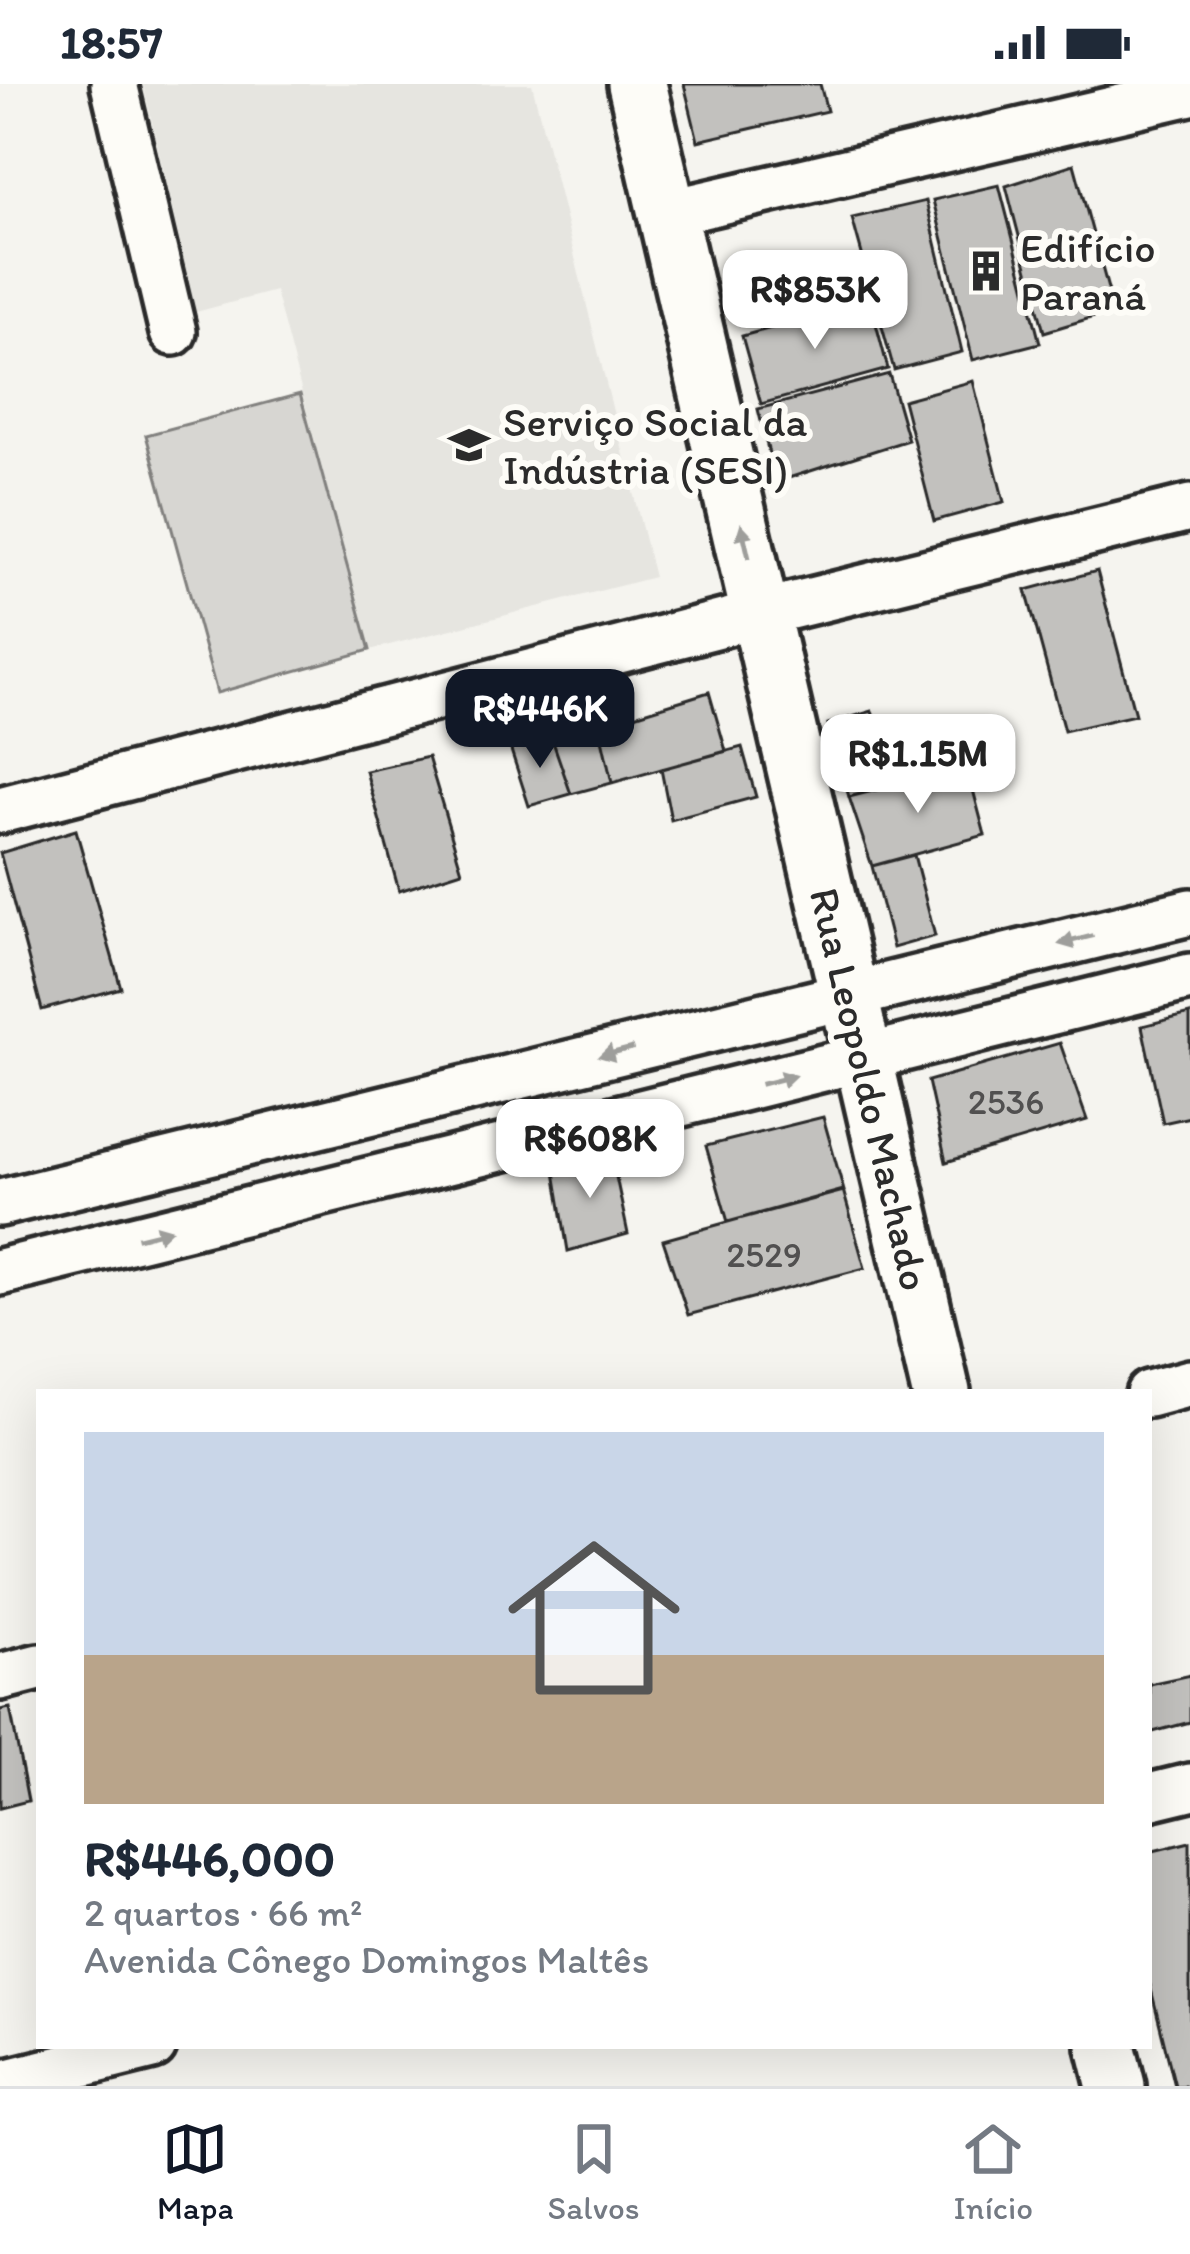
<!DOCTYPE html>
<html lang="pt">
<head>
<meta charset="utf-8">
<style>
	body { margin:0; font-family:Itim,sans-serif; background:#f2f2f3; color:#1f2937; height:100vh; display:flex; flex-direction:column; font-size:45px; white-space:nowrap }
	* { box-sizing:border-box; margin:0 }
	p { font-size:39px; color:#747a83 }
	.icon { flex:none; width:66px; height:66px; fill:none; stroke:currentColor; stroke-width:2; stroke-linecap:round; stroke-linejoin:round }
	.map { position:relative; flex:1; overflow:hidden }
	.drawer { position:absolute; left:36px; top:1305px; width:1116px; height:660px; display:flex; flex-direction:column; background:#fff; border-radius:0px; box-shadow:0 12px 48px #0002 }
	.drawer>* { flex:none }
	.price { position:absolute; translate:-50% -102px; padding:0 27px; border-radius:24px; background:#fff; color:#222; font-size:39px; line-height:78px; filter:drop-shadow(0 3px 6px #0008) }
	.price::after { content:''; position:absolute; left:50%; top:72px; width:36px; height:27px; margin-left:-18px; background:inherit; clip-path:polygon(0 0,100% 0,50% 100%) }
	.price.current { background:#111827; color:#fff }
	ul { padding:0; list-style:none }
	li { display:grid; align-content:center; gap:24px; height:636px; padding:0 48px }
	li+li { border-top:3px solid #e0e1e3 }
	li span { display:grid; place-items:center; height:372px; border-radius:0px; color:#555 }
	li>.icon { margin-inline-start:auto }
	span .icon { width:216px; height:216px; fill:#fffc; stroke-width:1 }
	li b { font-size:51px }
	.status { display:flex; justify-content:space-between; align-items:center; height:84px; padding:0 60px; background:#fff; direction:ltr }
	.status svg { height:33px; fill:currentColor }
	.dock { display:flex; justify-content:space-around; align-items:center; height:168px; border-top:3px solid #e0e1e3; background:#fff; font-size:33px; color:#747a83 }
	.dock a { display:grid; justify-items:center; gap:6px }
	.dock .current { color:#111827 }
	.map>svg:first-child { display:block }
	.built { fill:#e6e5e0 }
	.green { fill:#d7d6d2; stroke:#81807e; stroke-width:3 }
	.building { fill:#c2c1be; stroke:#2b2b2b; stroke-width:3 }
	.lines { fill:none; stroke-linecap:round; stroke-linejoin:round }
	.minor-casing { stroke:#2b2b2b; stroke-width:54 }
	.major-casing { stroke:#2b2b2b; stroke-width:66 }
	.minor { stroke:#fdfcf7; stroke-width:45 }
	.major { stroke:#fdfcf7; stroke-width:57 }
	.oneway { fill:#9e9e9b }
	.labels { text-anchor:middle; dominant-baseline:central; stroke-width:12; stroke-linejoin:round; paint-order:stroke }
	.number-label { font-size:36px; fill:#515050 }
	.poi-label { font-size:42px; fill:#2b2b2b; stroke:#fdfcf7; text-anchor:start }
	.street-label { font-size:42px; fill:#2b2b2b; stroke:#fdfcf7 }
</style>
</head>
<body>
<div class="status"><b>18:57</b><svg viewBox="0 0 49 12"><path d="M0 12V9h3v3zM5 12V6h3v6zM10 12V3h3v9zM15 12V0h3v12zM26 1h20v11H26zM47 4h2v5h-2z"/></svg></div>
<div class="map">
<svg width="1190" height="2002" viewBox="0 0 1190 2002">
	<rect width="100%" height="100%" fill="#f5f4ef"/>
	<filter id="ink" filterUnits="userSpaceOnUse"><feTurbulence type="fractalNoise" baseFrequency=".00833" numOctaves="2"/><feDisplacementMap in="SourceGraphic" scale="24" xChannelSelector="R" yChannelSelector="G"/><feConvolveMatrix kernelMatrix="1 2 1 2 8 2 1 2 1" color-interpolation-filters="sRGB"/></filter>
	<g filter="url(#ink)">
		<path class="built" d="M143,0H532L654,493L370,566L275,207L196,228Z"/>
		<path class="green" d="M300,310L370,566L217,609L146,351Z"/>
		<path class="building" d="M684,0H820L827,27L698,57Z
			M1074,80L1114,227L1044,248L1006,102Z
			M999,101L1040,259L973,276L933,116Z
			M926,117L962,268L894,286L852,134Z
			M870,217L888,285L761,320L742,252Z
			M889,290L908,356L776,398L758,325Z
			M973,297L1004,418L934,437L903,316Z
			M1097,487L1135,631L1064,647L1026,506Z
			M709,608L726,667L612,699L599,642Z
			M872,627L894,701L849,713L828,640Z
			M599,642L612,699L571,710L551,652Z
			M551,652L571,710L529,722L510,663Z
			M742,663L756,713L671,736L661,685Z
			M428,673L462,787L399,807L366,687Z
			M967,683L985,751L872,782L849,713Z
			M76,746L121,904L42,926L0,769Z
			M914,771L935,852L893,864L872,782Z
			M1190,930V1033L1163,1039L1142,942Z
			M1060,959L1087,1036L946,1078L928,997Z
			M823,1033L844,1107L728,1138L706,1062Z
			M611,1069L628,1150L568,1167L554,1082Z
			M843,1106L865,1184L688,1231L663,1156Z
			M1190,1591V1638L1149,1649V1600Z
			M10,1624L28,1717L0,1724V1626Z
			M1190,1758V2002H1175L1149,1897V1768Z"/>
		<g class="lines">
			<g class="minor-casing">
				<path id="minor" d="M114,0L173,248
					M668,129L1190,8
					M0,726L762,529L1190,424
					M0,1119L1190,828
					M0,1188L1190,893
					M1149,1310L1190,1299
					M0,1593L39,1583
					M1149,1713L1190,1703
					M0,2000L153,1962"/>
			</g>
			<g class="major-casing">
				<path id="major" d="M637,0L941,1308
					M1106,1962L1116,2002"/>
			</g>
			<use href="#minor" class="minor"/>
			<use href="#major" class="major"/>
		</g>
		<defs><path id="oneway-solid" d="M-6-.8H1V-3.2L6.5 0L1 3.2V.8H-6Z" transform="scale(3)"/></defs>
		<g class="oneway">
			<use href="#oneway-solid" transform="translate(745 457) rotate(-103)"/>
			<use href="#oneway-solid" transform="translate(1076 856) rotate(166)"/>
			<use href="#oneway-solid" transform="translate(616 968) rotate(166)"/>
			<use href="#oneway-solid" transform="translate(778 996) rotate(-14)"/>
			<use href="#oneway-solid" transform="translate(154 1150) rotate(-14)"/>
		</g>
	</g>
	<defs>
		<g id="building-bare" transform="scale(3.24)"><path d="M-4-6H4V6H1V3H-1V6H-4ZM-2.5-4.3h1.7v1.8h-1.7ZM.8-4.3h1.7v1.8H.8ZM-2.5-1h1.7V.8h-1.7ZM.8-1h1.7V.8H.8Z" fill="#2b2b2b" stroke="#fdfcf7" stroke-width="2.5" paint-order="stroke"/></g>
		<g id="school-bare" transform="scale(3.24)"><path d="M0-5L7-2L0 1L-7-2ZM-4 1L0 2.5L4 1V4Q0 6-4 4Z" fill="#2b2b2b" stroke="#fdfcf7" stroke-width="2.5" paint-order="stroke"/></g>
	</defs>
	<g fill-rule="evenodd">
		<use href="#building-bare" x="986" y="187"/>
		<use href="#school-bare" x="469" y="361"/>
	</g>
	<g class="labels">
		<g class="number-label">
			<text x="1006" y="1017">2536</text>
			<text x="764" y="1170">2529</text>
		</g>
		<g class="poi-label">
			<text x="1020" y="163">Edifício<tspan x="1020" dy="48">Paraná</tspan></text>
			<text x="503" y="337">Serviço Social da<tspan x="503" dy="48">Indústria (SESI)</tspan></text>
		</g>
		<g class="street-label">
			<text transform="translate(870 1005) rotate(77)">Rua Leopoldo Machado</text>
		</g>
	</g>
</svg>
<b class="price" style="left:815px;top:268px">R$853K</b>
<b class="price current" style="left:540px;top:687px">R$446K</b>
<b class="price" style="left:918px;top:732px">R$1.15M</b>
<b class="price" style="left:590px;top:1117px">R$608K</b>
<section class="drawer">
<ul>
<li><span style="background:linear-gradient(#c9d6e8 60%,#b9a48a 0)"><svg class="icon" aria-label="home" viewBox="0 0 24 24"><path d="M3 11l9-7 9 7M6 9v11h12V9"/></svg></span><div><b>R$446,000</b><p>2 quartos · 66 m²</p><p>Avenida Cônego Domingos Maltês</p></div></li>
</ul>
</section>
</div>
<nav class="dock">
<a class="current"><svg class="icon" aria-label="map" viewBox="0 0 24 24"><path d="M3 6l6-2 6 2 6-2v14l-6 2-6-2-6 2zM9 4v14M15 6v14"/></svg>Mapa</a>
<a><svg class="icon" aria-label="saved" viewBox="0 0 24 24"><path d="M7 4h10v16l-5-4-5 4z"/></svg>Salvos</a>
<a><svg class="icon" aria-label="home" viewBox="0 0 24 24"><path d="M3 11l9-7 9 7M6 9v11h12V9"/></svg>Início</a>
</nav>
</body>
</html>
